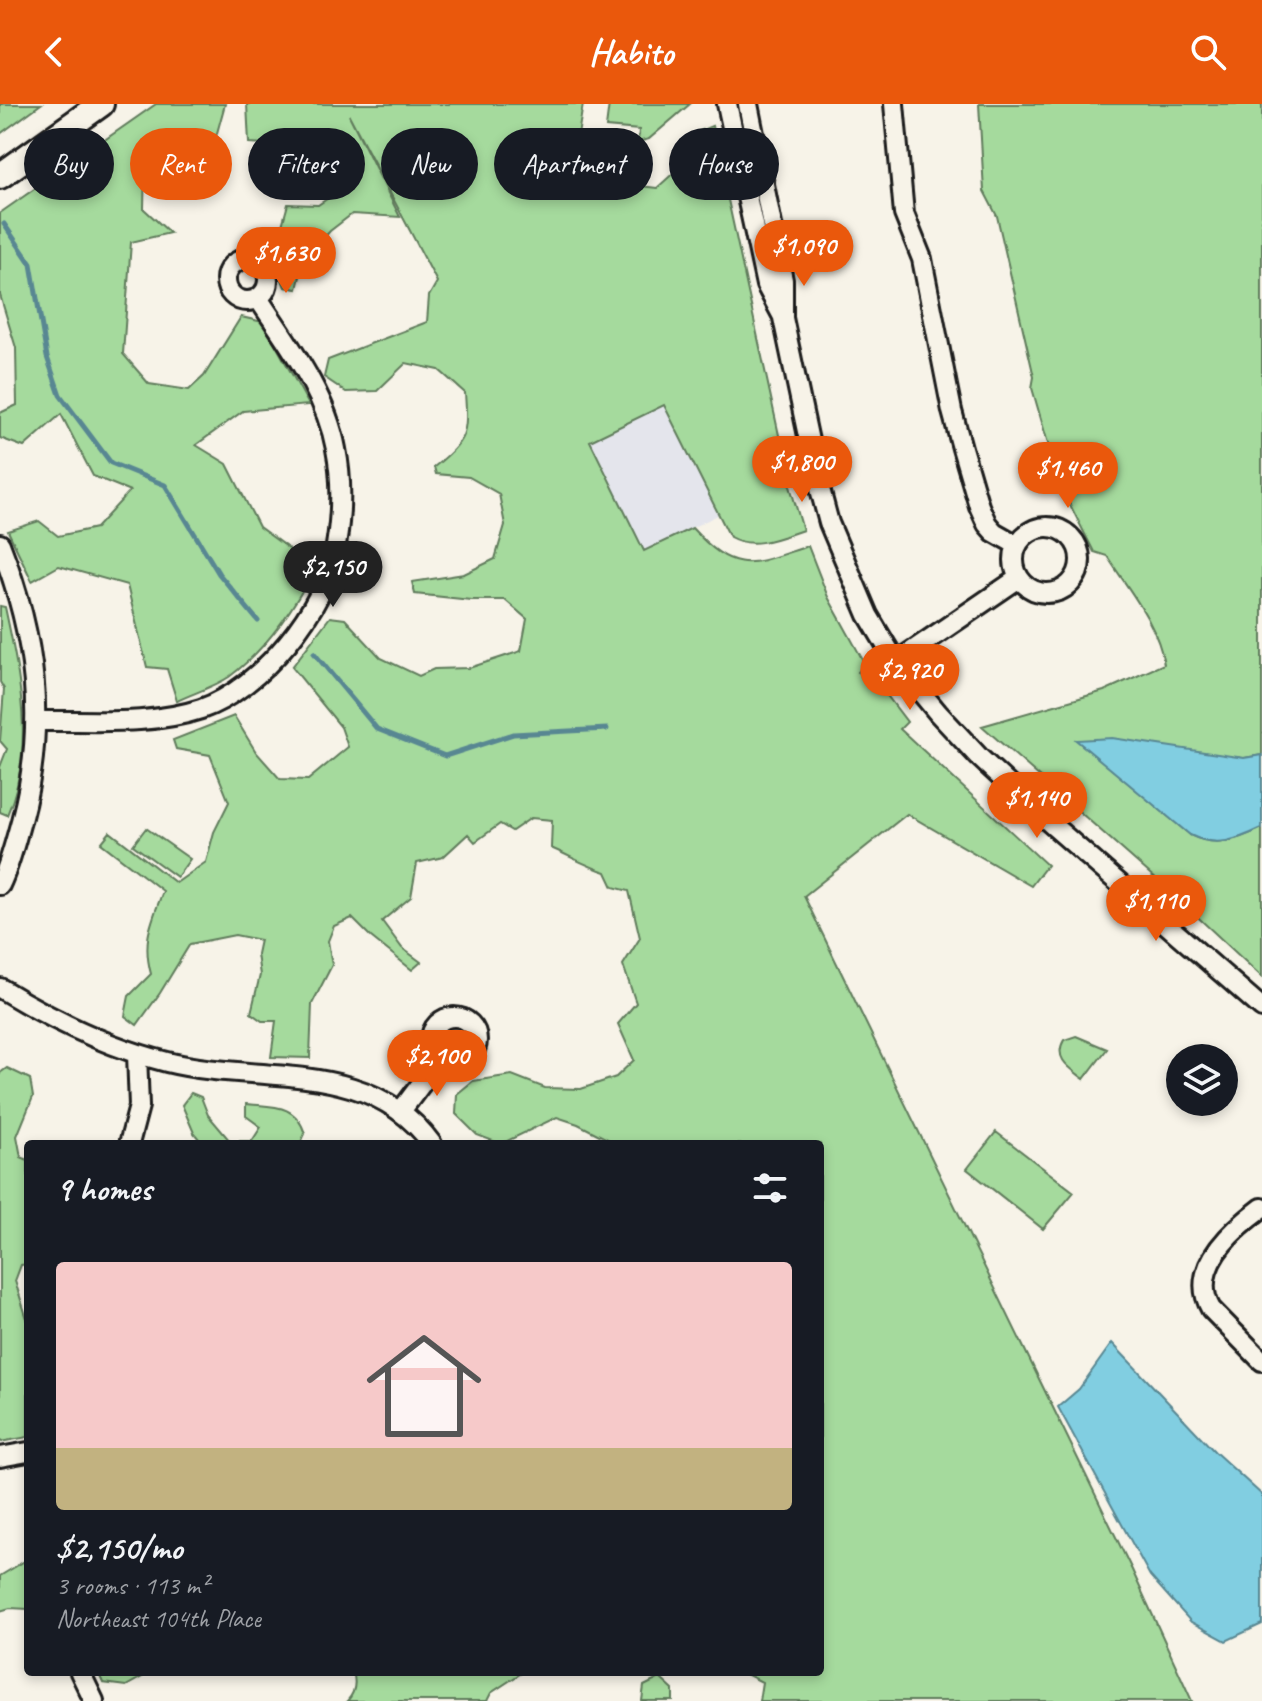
<!DOCTYPE html>
<html lang="en">
<head>
<meta charset="utf-8">
<style>
	body { margin:0; font-family:Caveat,sans-serif; background:#20242c; color:#f1f3f6; height:100vh; display:flex; flex-direction:column; font-size:30px; white-space:nowrap }
	* { box-sizing:border-box; margin:0 }
	p { font-size:26px; color:#9ea1a6 }
	.icon { flex:none; width:44px; height:44px; fill:none; stroke:currentColor; stroke-width:2; stroke-linecap:round; stroke-linejoin:round }
	.map { position:relative; flex:1; overflow:hidden }
	.panel { position:absolute; left:24px; top:1036px; width:800px; height:536px; display:flex; flex-direction:column; background:#171b24; border-radius:8px; box-shadow:0 4px 12px #0003 }
	.panel>* { flex:none }
	.hud { position:absolute; left:24px; top:24px; width:800px; height:72px; display:flex; gap:16px }
	.controls { position:absolute; left:1166px; top:940px; display:grid; gap:16px }
	.controls a { display:grid; place-items:center; width:72px; height:72px; border-radius:50%; background:#171b24; box-shadow:0 4px 12px #0003; font-size:40px }
	.price { position:absolute; translate:-50% -68px; padding:0 18px; border-radius:28px; background:#ea580c; color:#fff; font-size:26px; line-height:52px; filter:drop-shadow(0 2px 4px #0008) }
	.price::after { content:''; position:absolute; left:50%; top:48px; width:24px; height:18px; margin-left:-12px; background:inherit; clip-path:polygon(0 0,100% 0,50% 100%) }
	.price.on { background:#222; color:#fff }
	ul { padding:0; list-style:none }
	li { display:grid; align-content:center; gap:16px; height:424px; padding:0 32px }
	li span { display:grid; place-items:center; height:248px; border-radius:8px; color:#555 }
	li>.icon { margin-inline-start:auto }
	span .icon { width:144px; height:144px; fill:#fffc; stroke-width:1 }
	li b { font-size:34px }
	h2 { display:flex; justify-content:space-between; align-items:center; height:96px; padding:0 32px; font-size:34px }
	.tag { padding:0 28px; border-radius:36px; background:#171b24; box-shadow:0 4px 12px #0003; font-size:28px; line-height:72px }
	.tag.on { background:#ea580c; color:#fff }
	header { display:flex; justify-content:space-between; align-items:center; height:104px; padding:0 32px; background:#ea580c; color:#fff; font-size:36px; font-weight:600 }
	.map>svg:first-child { display:block }
	.built { fill:#e4e5ec }
	.green { fill:#a5da9d; stroke:#607b5c; stroke-width:2 }
	.water { fill:#81cee1; stroke:#598792; stroke-width:2 }
	.lines { fill:none; stroke-linecap:round; stroke-linejoin:round }
	.stream { stroke:#598792; stroke-width:5 }
	.minor-casing { stroke:#1c1c1c; stroke-width:24 }
	.major-casing { stroke:#1c1c1c; stroke-width:30 }
	.minor { stroke:#f7f3e8; stroke-width:18 }
	.major { stroke:#f7f3e8; stroke-width:24 }
</style>
</head>
<body>
<header><svg class="icon" aria-label="back" viewBox="0 0 24 24"><path d="M15 5l-7 7 7 7"/></svg>Habito<svg class="icon" aria-label="search" viewBox="0 0 24 24"><circle cx="10" cy="10" r="6"/><path d="M15 15l6 6"/></svg></header>
<div class="map">
<svg width="1262" height="1597" viewBox="0 0 1262 1597">
	<rect width="100%" height="100%" fill="#f7f3e8"/>
	<filter id="ink" filterUnits="userSpaceOnUse"><feTurbulence type="fractalNoise" baseFrequency=".0125" numOctaves="2"/><feDisplacementMap in="SourceGraphic" scale="16" xChannelSelector="R" yChannelSelector="G"/><feConvolveMatrix kernelMatrix="1 2 1 2 8 2 1 2 1" color-interpolation-filters="sRGB"/></filter>
	<g filter="url(#ink)">
		<path class="built" d="M664,300L718,411L644,447L590,336Z"/>
		<path class="green" d="M0,0H41L0,30Z
			M156,0H225L214,40L145,60L144,105L170,129L131,138L123,250L149,280L189,286L204,272L241,213L263,218L309,301L243,307L196,341L227,360L259,423L315,464C294,504 267,545 229,573C214,583 193,589 177,597L167,565L147,563L127,481L59,462L32,477L8,427L39,417L58,432L96,424L130,387L93,372L61,310L24,343L0,334V309L17,301L16,244L0,191V109Z
			M247,0H583L575,50L592,52L590,76L657,84L689,55L688,32L712,22L790,382L803,426C779,434 753,446 730,433L664,301L590,337L644,447L692,424C737,473 752,460 808,442L828,493L865,560L858,568L867,581H879L907,618L900,625L1047,761L1031,782L907,710L804,792L1132,1466L1192,1597H759L762,1578L742,1568H820V1040H617L578,1020L557,1013L501,1040L477,1031L456,1010L457,990L473,977L512,971L545,984L581,985L616,973L634,956L618,920L636,899L623,861L640,834L629,787L613,783L606,768C586,762 570,752 551,744L552,716L531,714L512,727L500,720L475,738L468,730L443,753L417,759L411,793L382,817L402,844L421,858L412,866L371,833L352,814L334,822L328,837L332,861L312,900L310,954L271,953L276,917H262L251,909L260,871L257,850L260,836L235,831L190,840L160,889L137,921L125,912L129,892L151,870C142,837 151,819 163,787L101,739L110,728L176,779L206,758L214,728L229,698L210,651L176,645L173,636L234,612L256,648L280,675L308,676L348,643L341,623L292,563L330,513L345,515L381,554L419,572L434,565L469,564L521,547L527,515L505,496H471L415,490L412,478L464,470L495,455L505,421L499,390L469,373L436,370L434,363C467,336 468,330 465,289L439,266L406,259L377,287L346,288L324,273L328,256L427,218L429,192L437,178L349,11L400,113L352,110L330,127L304,156L297,185L285,183L273,154L288,100L318,101L340,86L339,58L332,44L249,39Z
			M609,0H690L649,35L638,38L639,26L606,23Z
			M979,0H1262V651L1244,654L1077,636L1190,731C1216,744 1237,736 1262,724V873L1174,791L982,622L1104,587L1164,560C1158,520 1128,485 1107,452L1094,448L1060,381L1032,284L1034,273L997,112L984,87Z
			M0,502L5,503C19,569 36,646 7,711L0,708V663L7,645L0,637L4,585L0,578Z
			M146,724L190,755L177,773L133,741Z
			M1076,932L1107,945L1084,975C1070,964 1053,955 1064,936Z
			M7,964L30,975L33,993L17,1032L21,1053L28,1056V1160L21,1161L15,1177L28,1218V1333L0,1338V969Z
			M191,989L201,993L208,1011L230,1037H252L261,1023L246,1012V1000C272,1003 296,999 305,1030L300,1040H203L194,1029L182,1001Z
			M996,1028L1074,1088L1043,1125L967,1065Z
			M28,1455V1505L10,1504L0,1507V1472Z
			M98,1568H151L126,1582L103,1579Z
			M353,1568H523L491,1589L487,1597H347C355,1589 356,1578 353,1568Z
			M660,1574L673,1586V1597H642L644,1582Z"/>
		<path class="water" d="M1112,634L1244,654L1262,651V724C1237,736 1216,744 1190,731L1076,636Z
			M1112,1239L1215,1348L1262,1391V1520L1226,1537L1191,1518L1150,1472L1058,1303L1079,1285Z"/>
		<g class="lines">
			<path class="stream" d="M4,120L31,160L47,253L60,291L111,359L165,381L219,470L258,517
				M314,549L377,625L445,652L513,630L607,625"/>
			<g class="minor-casing">
				<path id="minor" d="M727,0L766,181L782,211
					M748,0L783,176V214L816,370L829,419L868,511L896,558L938,609L979,653L1050,719L1262,904
					M894,0L904,110L922,155L952,307L962,344L979,402L987,420L994,428L1017,441
					M226 176a21 21 0 1 1 42 0a21 21 0 1 1-42 0Z
					M1014 456a33 33 0 1 1 66 0a33 33 0 1 1-66 0Z
					M0,440C36,532 47,620 21,717C15,738 10,760 0,781
					M896,558L1019,474
					M38,617C91,616 150,622 201,605C260,585 327,504 336,442C341,411 342,375 336,345C326,289 288,240 258,194
					M0,884C52,916 107,943 167,958C259,981 368,952 432,1040
					M431 936a23 23 0 1 1 46 0a23 23 0 1 1-46 0Z
					M401,1007L440,955
					M129,1040L139,1002L137,950
					M1262,1104C1232,1126 1188,1165 1211,1205L1262,1257
					M0,1353L28,1348
					M80,1568L94,1597"/>
			</g>
			<g class="major-casing">
				<path id="major" d="M0,72L101,0"/>
			</g>
			<use href="#minor" class="minor"/>
			<use href="#major" class="major"/>
		</g>
	</g>
</svg>
<div class="controls">
<a><svg class="icon" aria-label="layers" viewBox="0 0 24 24"><path d="M12 4l9 5-9 5-9-5zM3 14l9 5 9-5"/></svg></a>
</div>
<b class="price" style="left:804px;top:184px">$1,090</b>
<b class="price" style="left:286px;top:191px">$1,630</b>
<b class="price" style="left:802px;top:400px">$1,800</b>
<b class="price" style="left:1068px;top:406px">$1,460</b>
<b class="price on" style="left:333px;top:505px">$2,150</b>
<b class="price" style="left:910px;top:608px">$2,920</b>
<b class="price" style="left:1037px;top:736px">$1,140</b>
<b class="price" style="left:1156px;top:839px">$1,110</b>
<b class="price" style="left:437px;top:994px">$2,100</b>
<div class="hud">
<a class="tag">Buy</a>
<a class="tag on">Rent</a>
<a class="tag">Filters</a>
<a class="tag">New</a>
<a class="tag">Apartment</a>
<a class="tag">House</a>
</div>
<section class="panel">
<h2>9 homes<svg class="icon" aria-label="filters" viewBox="0 0 24 24"><path d="M4 7h16M4 17h16"/><circle cx="9" cy="7" r="2"/><circle cx="15" cy="17" r="2"/></svg></h2>
<ul>
<li><span style="background:linear-gradient(#f6c9c9 75%,#c2b280 0)"><svg class="icon" aria-label="home" viewBox="0 0 24 24"><path d="M3 11l9-7 9 7M6 9v11h12V9"/></svg></span><div><b>$2,150/mo</b><p>3 rooms · 113 m²</p><p>Northeast 104th Place</p></div></li>
</ul>
</section>
</div>
</body>
</html>
